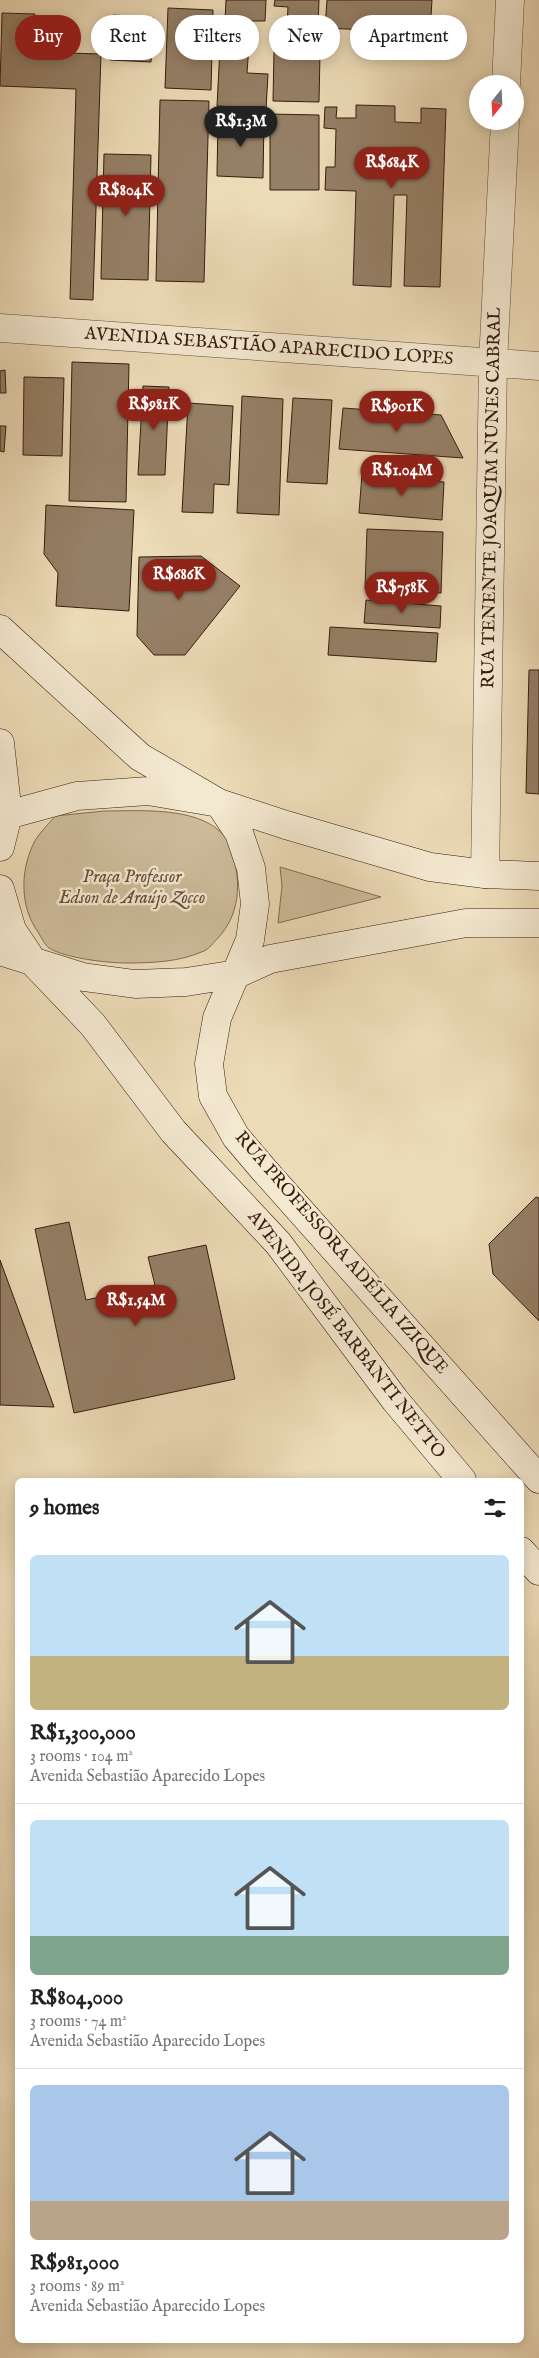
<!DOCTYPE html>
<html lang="en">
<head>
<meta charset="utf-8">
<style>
	body { margin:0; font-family:"IM FELL English",serif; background:#f6f6f6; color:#222; height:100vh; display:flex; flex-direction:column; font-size:19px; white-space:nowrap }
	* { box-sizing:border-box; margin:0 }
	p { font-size:16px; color:#767676 }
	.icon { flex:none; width:28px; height:28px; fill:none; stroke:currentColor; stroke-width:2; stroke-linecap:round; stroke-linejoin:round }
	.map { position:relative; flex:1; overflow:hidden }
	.panel { position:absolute; left:15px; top:1478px; width:509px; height:865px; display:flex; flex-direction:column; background:#fff; border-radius:8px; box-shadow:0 2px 12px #0003 }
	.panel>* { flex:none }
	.hud { position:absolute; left:15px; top:15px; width:510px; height:45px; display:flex; gap:10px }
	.needle { width:32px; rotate:198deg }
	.fabs { position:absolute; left:469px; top:75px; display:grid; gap:10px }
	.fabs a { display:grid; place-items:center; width:55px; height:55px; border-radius:50%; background:#fff; box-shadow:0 2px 12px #0003; font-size:25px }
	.price { position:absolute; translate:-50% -42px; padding:0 11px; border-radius:18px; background:#8f2418; color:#fff; font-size:16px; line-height:32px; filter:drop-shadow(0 1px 2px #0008) }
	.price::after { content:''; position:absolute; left:50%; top:30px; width:15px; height:11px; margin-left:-8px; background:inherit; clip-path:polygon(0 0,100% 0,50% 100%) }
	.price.current { background:#222; color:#fff }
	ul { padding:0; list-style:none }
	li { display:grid; align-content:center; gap:10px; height:265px; padding:0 15px }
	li+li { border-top:1px solid #e0e0e0 }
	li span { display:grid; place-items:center; height:155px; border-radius:8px; color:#555 }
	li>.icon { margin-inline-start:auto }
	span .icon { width:90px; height:90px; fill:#fffc; stroke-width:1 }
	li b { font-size:21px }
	h2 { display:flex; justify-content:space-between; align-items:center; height:60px; padding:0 15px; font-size:21px }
	.chip { padding:0 18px; border-radius:22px; background:#fff; box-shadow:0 2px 12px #0003; font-size:18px; line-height:45px }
	.chip.current { background:#8f2418; color:#fff }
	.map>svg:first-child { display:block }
	.green { fill:#cdbb9a; stroke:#826c54 }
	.building { fill:#957f66; stroke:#361c0f }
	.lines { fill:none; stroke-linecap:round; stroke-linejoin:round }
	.street-casing { stroke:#644c39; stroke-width:29 }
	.secondary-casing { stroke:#361c0f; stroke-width:29 }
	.street { stroke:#f3e8d0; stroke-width:28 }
	.secondary { stroke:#f3e8d0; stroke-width:28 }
	.labels { text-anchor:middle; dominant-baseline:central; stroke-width:5; stroke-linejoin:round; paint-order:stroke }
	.street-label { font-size:18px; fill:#361c0f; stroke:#f3e8d0 }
	.park-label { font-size:18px; font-style:italic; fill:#634c39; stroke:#f3e8d0 }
</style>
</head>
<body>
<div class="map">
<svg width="539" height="2358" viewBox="0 0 539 2358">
	<rect width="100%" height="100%" fill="#ecdbb7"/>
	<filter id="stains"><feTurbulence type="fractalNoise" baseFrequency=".004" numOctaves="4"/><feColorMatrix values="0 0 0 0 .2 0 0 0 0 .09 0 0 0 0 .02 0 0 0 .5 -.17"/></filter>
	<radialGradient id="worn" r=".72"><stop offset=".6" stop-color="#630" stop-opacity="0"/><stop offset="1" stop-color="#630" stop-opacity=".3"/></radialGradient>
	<path class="green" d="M104,811C144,811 221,804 233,854C241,884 240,914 218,938C214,942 209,949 204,951C179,962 153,963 126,963C107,963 65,958 49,948C45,945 41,937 38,932C19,906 20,867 36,839C41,831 49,824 55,816Z
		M280,867L381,897L278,923L282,886Z"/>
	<path class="building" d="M226,0H266L265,21H225Z
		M275,0H319L318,25L287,24L288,7L274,6Z
		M327,0H432L430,33L325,28Z
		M168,8L213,10L211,90L165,88Z
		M2,13L35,14L34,52L101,54L93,300L70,299L76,89L0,86Z
		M113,15L154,18L151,62L110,60Z
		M221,29L250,31L247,73L268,74L266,109L217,106Z
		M274,52L320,53L319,102L273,101Z
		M160,100L209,101L204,282L156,281Z
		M356,105L395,106V122L421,123V108L446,109L440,287L404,286L407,195H394L391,287L353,285L356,191L325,190L326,167H335L336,129L324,128L325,107H337L336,118H356Z
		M270,114L319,115V190H270Z
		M218,118L264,119L263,178L217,176Z
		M104,154L151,155L148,280L101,279Z
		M72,362L129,364L126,502L69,501Z
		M5,370L6,393H0V371Z
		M24,377L64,378L62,456L23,455Z
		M143,386L169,387L165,475H138Z
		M242,396L283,399L279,515L237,513Z
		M293,398L332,400L327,484L287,482Z
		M188,403L233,406L229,485L214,484L213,513L182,512Z
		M343,408L441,415L463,458L339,449Z
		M0,426H6L4,452L0,451Z
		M362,474L444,482L442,520L359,513Z
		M46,505L134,510L129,611L56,606L58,573L44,554Z
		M367,529L443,532L441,593L365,589Z
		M201,556L240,586L185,655H154L137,636L139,557Z
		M366,600L441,606L440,628L364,623Z
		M330,627L438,633L436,662L328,655Z
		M529,670H539V794L526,793Z
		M536,1197L539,1198V1321L493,1274L489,1244Z
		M69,1222L86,1300L155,1285L148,1257L206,1245L235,1379L74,1413L35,1229Z
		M0,1260L54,1407L0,1405Z"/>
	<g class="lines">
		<g class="street-casing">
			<path id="street" d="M506,84L510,0
				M0,328L539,366
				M485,874L493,363L505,121"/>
		</g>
		<g class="secondary-casing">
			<path id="secondary" d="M0,629L140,757L219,803L239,833L251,868L255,904L250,940L217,1018L209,1064L213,1096L236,1137L264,1170L539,1479
				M0,743L8,815L0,847
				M0,817L77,796L148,791L219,803L286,825L430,867L485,874L539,876
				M0,889L12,930L34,963L93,1025L173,1131L278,1243L395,1400L462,1480
				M0,951L83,977L135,984L186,982L237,974L270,959L466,923H539
				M521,1551L539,1571"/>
		</g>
		<use href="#street" class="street"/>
		<use href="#secondary" class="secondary"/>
	</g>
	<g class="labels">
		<g class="street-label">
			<text transform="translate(269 347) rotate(4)">AVENIDA SEBASTIÃO APARECIDO LOPES</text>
			<text transform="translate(492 498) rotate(-89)">RUA TENENTE JOAQUIM NUNES CABRAL</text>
			<text transform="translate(341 1253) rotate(49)">RUA PROFESSORA ADÉLIA IZIQUE</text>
			<text transform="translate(346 1335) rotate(52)">AVENIDA JOSÉ BARBANTI NETTO</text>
		</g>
		<g class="park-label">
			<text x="132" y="877">Praça Professor<tspan x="132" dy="21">Edson de Araújo Zocco</tspan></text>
		</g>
	</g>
	<rect width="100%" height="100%" filter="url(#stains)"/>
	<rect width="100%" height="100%" fill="url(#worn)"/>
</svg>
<div class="fabs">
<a><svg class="needle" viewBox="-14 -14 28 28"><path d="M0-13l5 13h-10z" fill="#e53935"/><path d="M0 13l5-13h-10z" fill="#767676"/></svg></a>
</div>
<b class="price current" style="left:241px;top:148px">R$1.3M</b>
<b class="price" style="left:392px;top:189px">R$684K</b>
<b class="price" style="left:126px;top:217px">R$804K</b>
<b class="price" style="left:154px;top:431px">R$981K</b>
<b class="price" style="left:397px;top:433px">R$901K</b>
<b class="price" style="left:402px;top:497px">R$1.04M</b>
<b class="price" style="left:179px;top:601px">R$686K</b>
<b class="price" style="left:402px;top:614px">R$758K</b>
<b class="price" style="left:136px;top:1327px">R$1.54M</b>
<div class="hud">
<a class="chip current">Buy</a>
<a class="chip">Rent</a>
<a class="chip">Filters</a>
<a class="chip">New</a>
<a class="chip">Apartment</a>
</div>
<section class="panel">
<h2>9 homes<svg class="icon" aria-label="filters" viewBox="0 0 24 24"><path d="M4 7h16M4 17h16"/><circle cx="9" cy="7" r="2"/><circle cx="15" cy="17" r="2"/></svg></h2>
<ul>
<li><span style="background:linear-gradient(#bfe0f5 65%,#c2b280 0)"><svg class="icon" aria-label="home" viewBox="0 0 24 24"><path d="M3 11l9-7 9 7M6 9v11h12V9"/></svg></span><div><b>R$1,300,000</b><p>3 rooms · 104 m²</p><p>Avenida Sebastião Aparecido Lopes</p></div></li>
<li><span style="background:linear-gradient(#bfe0f5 75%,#7fa58c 0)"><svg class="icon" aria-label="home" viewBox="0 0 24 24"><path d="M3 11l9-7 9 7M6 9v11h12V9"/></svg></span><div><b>R$804,000</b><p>3 rooms · 74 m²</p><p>Avenida Sebastião Aparecido Lopes</p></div></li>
<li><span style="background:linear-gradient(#a9c7e8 75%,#b9a48a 0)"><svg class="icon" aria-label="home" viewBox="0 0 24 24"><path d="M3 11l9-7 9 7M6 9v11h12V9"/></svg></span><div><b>R$981,000</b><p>3 rooms · 89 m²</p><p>Avenida Sebastião Aparecido Lopes</p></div></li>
</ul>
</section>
</div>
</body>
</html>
